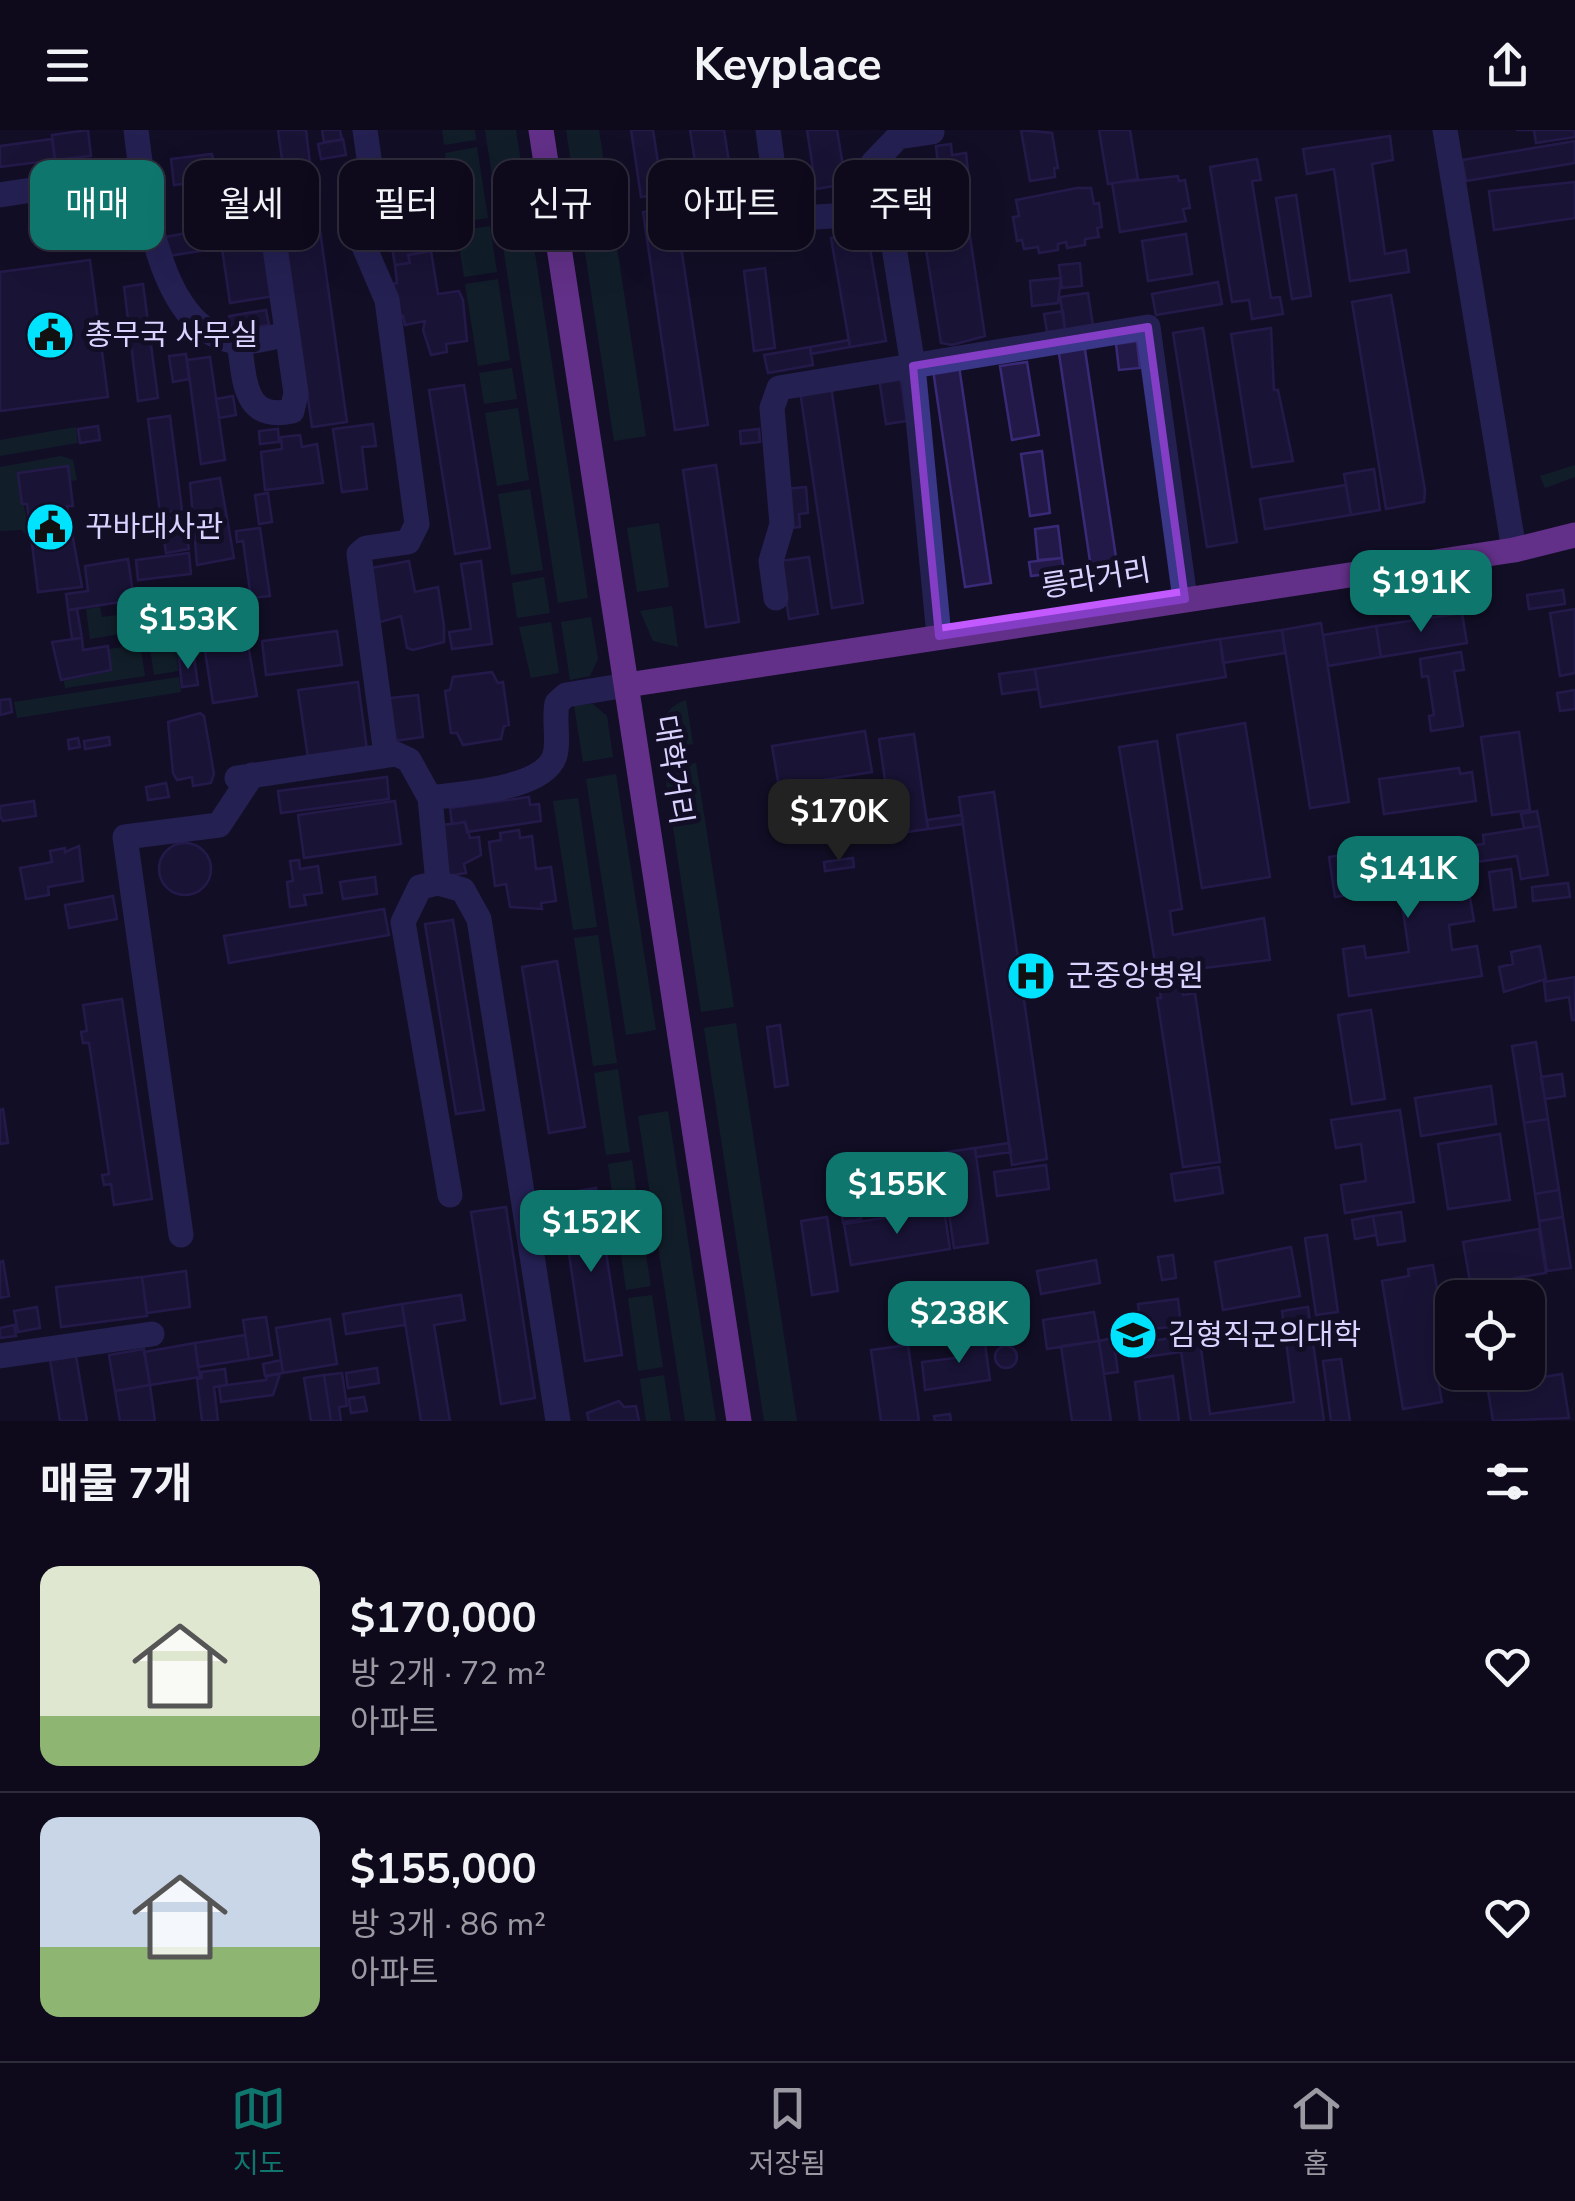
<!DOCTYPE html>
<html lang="ko">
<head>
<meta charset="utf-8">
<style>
	body { margin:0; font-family:"Nunito Sans","Noto Sans KR",sans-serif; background:#1c1829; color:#f1f3f6; height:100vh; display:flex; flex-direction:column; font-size:38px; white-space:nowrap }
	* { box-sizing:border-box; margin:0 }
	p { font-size:32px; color:#9b9aa3 }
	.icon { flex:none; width:55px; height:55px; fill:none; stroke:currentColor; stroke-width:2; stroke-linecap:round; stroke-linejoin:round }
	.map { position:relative; height:1291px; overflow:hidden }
	.sheet { display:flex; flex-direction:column; background:#0e0a1c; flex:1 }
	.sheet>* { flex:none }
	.guide { position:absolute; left:30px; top:30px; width:1000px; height:90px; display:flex; gap:20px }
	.tools { position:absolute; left:1435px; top:1150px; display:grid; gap:20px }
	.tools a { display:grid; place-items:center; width:110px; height:110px; border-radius:20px; background:#0e0a1c; box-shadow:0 10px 40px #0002,0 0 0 2px #2e2b3b; font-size:50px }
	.price { position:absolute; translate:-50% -85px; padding:0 22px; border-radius:20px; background:#0f766e; color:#fff; font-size:32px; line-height:65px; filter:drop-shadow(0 2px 5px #0008) }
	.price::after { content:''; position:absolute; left:50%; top:60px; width:30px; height:22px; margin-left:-15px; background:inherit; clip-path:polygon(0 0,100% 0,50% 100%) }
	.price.current { background:#222; color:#fff }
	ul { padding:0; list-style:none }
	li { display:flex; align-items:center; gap:30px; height:250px; padding:0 40px }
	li+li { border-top:2px solid #2e2b3b }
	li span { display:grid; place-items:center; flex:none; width:280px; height:200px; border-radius:20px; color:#555 }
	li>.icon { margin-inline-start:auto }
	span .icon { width:120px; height:120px; fill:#fffc; stroke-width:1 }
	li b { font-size:42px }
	h2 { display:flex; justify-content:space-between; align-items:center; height:120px; padding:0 40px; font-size:42px }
	.pill { padding:0 35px; border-radius:20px; background:#0e0a1c; box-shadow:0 10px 40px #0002,0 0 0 2px #2e2b3b; font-size:35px; line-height:90px }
	.pill.current { background:#0f766e; color:#fff }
	header { display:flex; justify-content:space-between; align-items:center; height:130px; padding:0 40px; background:#0e0a1c; font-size:45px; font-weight:700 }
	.tab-bar { display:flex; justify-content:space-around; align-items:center; height:140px; border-top:2px solid #2e2b3b; background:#0e0a1c; font-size:28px; color:#9b9aa3 }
	.tab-bar a { display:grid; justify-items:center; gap:5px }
	.tab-bar .current { color:#0f766e }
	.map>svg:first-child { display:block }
	.green { fill:#103130 }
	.water { fill:#071e46 }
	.building { fill:#231948; stroke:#392976; stroke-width:2.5 }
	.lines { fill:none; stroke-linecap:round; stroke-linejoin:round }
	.minor { stroke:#3a3688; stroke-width:25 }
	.major { stroke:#c35aff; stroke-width:25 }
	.marked { fill:none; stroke:#843dc5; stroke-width:8; stroke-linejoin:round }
	.labels { text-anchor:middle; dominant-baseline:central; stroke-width:10; stroke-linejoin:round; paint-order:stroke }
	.poi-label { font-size:30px; fill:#d9d3ff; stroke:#120e26; text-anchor:start }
	.street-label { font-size:30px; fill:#d9d3ff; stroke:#120e26 }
</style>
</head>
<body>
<header><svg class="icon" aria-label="menu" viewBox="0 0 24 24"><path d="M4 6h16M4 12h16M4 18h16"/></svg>Keyplace<svg class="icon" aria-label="share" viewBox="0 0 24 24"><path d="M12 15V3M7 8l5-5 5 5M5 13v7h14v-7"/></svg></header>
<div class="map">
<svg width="1575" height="1291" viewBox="0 0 1575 1291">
	<rect width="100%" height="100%" fill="#120e26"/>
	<path class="green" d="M442,0H475L476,10L444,15Z
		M485,0H516L588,468L558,473Z
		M566,0H599L646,306L614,311Z
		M477,17L488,88L456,93L445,23Z
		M490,96L497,142L464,147L457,101Z
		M498,149L510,230L478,236L465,154Z
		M512,238L517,269L484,274L479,243Z
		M518,278L529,350L497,356L485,283Z
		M76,297L78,313L0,326V310Z
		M61,326L73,330L77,350L71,351L68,335L17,342L31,410L22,400L0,401V337Z
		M1575,335V347L1545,358L1540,346Z
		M530,359L543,440L511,445L498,364Z
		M659,393L669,457L637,462L627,398Z
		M544,447L550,483L517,488L512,453Z
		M672,476L678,517L653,511L640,481Z
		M100,477L102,487L117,485L120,504L90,509L86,479Z
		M591,487L598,529L590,546L570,550L561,492Z
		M551,492L559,543L531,548L519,497Z
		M198,506L201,525L177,528L178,541L154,545L149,513Z
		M140,514L145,546L65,558L64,551L112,541L109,519Z
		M179,547L181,562L17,588L14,572Z
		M686,570L693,614L661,619C657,597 664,577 686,570Z
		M593,574L607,586L613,627L583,632L574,575Z
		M696,633L734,877L701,882L664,638Z
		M616,644L656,900L626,905L586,649Z
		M578,668L597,797L573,800L553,671Z
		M598,805L617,933L593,936L574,808Z
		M736,893L797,1291H764L704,898Z
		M618,939L630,1022L606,1025L594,943Z
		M668,981L716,1291H685L638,986Z
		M632,1030L640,1088L616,1092L608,1034Z
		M643,1107L651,1156L626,1160L619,1111Z
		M652,1165L663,1237L638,1241L628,1168Z
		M664,1245L671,1291H646L640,1249Z"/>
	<path class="water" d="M189,468L192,493L173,495L171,478L162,479L161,471Z"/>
	<path class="building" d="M88,0L91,26L55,30L52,5Z
		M278,0H306L311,41L284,44Z
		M322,0H340L342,10L324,12Z
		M631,0H653L659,39L678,36L682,60L641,67Z
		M690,0H724L735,70L702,75Z
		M807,0H837L846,54L816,59Z
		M1021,0L1052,3L1058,38H1054L1055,47L1030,51Z
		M1099,0H1130L1138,49L1108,54Z
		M1516,0H1575V7L1536,13L1534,0Z
		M1390,6L1393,30L1372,34L1385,124L1406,120L1409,142L1350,151L1334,39L1307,44L1303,19Z
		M52,9L55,30L0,37V16Z
		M343,9L346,25L321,29L318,14Z
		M1575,11V33L1466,51L1462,30Z
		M951,14L952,25L966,23L968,42L939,45L936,16Z
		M212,24L216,49L174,55L171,29Z
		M1257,29L1261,50L1252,51L1271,168L1280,167L1283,184L1252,189L1249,170L1232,172L1210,37Z
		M397,38L402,74L385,77L389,101L368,104L362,52L381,51L382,41Z
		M964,42L968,79L945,82L941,45Z
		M1178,46L1179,51L1185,50L1190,78L1183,79L1186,91L1120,102L1112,53Z
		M1575,52V88L1494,100L1489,61Z
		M1077,58H1091L1094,74L1099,73L1102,97L1097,98L1099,107L1085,109V115L1067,118L1066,112L1058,114V120L1039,123L1038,117L1024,119L1022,110L1017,111L1013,87L1019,86L1016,70Z
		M212,62L214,78L189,81L188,65Z
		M943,63L945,82L890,89L887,67Z
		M315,65L347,292L312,297L280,70Z
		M1296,65L1311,166L1292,169L1276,68Z
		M252,67L257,99L223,105L218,72Z
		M423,70L431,121L408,125L410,133L395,135L385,77Z
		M675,77L708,295L675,300L643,82Z
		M958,98V102L969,100L985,206L952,215L941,213L924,107Z
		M264,99L274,166L230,173L220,105Z
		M198,101L201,121L168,126L165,107Z
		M867,101L886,211L850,217L831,108Z
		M1186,104L1192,144L1148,151L1142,111Z
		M431,121L438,164L459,161L463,170L467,211L446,214L447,222L431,225L423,200L425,191L405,195L403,186L397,187L392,154L397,153L395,135L410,133L408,125Z
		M90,130L108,267L0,281V142Z
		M1080,133L1082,156L1062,158L1059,135Z
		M765,138L775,218L754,221L744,141Z
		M1061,148L1058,173L1032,176L1030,151Z
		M1218,152L1222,174L1156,185L1152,164Z
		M143,154L158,268L138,271L124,157Z
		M1088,163L1093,196L1065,200L1060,167Z
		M1391,165L1425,360L1424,372L1386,379L1352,172Z
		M266,180L269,195L231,201L229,186Z
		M1063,181L1065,200L1047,202L1044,184Z
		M1203,198L1237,412L1207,417L1173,203Z
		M1271,198L1274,260H1278L1293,331L1252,337L1231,204Z
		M849,210L850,217L811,224L810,217Z
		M1137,211L1140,238L1119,240L1116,214Z
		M1084,213L1117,434L1091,438L1058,217Z
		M810,217L813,235L768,243L764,225Z
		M186,224L189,249L173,252L169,226Z
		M210,227L225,330L201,334L187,230Z
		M1027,232L1039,305L1012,310L1000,236Z
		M959,236L991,453L965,457L933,240Z
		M900,245L907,291L886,294L879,248Z
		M464,255L490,418L455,424L429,260Z
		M831,256L863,473L832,478L800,261Z
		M233,266L236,285L219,288L216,269Z
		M170,286L182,380L160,383L148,289Z
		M373,294L376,316L362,317L367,359L342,362L333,299Z
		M98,296L100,310L80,313L78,299Z
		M278,299L279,312L260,314L259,301Z
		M759,299L760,312L741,314L740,301Z
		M300,305L302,317L317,314L323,353L265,360L261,322L282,319L281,307Z
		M1042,321L1050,383L1030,386L1021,324Z
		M716,335L739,492L706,497L683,340Z
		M68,336L73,376H67L82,457L38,462L27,374H22L18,343Z
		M1374,339L1380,380L1351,385L1344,344Z
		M220,348L234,428L197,435L190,353Z
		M1346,355L1351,385L1265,399L1260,369Z
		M806,357L808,383L799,384L800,397L788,398L785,359Z
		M268,363L272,392L259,394L255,365Z
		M184,386L189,419L166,423L161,389Z
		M1058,396L1062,428L1038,430L1035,399Z
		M260,398L270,466L251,468L243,411L237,412L236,401Z
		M189,423L191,444L138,450L136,430Z
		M809,427L818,484L789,489L780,431Z
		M1062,428L1064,442L1031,446L1029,432Z
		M128,429L134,470L68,480L66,464L88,461L85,436Z
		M409,431L415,462L438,457L444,496V512L413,520L407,518L401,486L377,493L371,438Z
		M481,431L492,514L452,519L449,502L471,499L461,434Z
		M1563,460L1565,474L1529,479L1527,465Z
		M77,479L82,508L72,509L68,480Z
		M1575,479V543L1560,546L1550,483Z
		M1462,483L1467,513L1381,527L1376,496Z
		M1321,493L1349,672L1310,678L1282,500Z
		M1376,496L1381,527L1328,536L1323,505Z
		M1282,500L1285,523L1223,533L1220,509Z
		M337,501L342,535L266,545L262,511Z
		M82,508L83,520L108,516L111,540L61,550L52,512Z
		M1220,509L1226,547L1041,577L1035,539Z
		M248,514L257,566L213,573L205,521Z
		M1461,522L1464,540L1454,541L1463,596L1431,601L1429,586L1434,585L1428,546L1422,547L1420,529Z
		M194,527L198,555L182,557L179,529Z
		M1035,539L1038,559L1002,564L999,544Z
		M492,542L498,553L503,552L509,595L504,596L501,609L463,615L457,603H451L445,561L450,560L453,547Z
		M358,552L367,620L308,628L298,560Z
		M1575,560V579L1560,581L1557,563Z
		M418,565L423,607L394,611L389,568Z
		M10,569L12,582L0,585V570Z
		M200,583L204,586L214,644L211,653L193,656L192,647L177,650L173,643L168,592Z
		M1245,593L1270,747L1202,758L1177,605Z
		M865,601L872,642L779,657L772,616Z
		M1519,602L1530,680L1492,685L1481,607Z
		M914,604L928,699L893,704L879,609Z
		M109,607L110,615L85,619L84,611Z
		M78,608L80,617L69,619L68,610Z
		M1157,611L1182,779L1170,781L1173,805L1264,788L1270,830L1179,841L1183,865L1195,863L1220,1032L1183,1037L1157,868H1161L1119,617Z
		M1459,638L1460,644L1472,642L1476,671L1384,684L1379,649Z
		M387,647L389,669L281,683L278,661Z
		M166,653L169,667L148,670L146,657Z
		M994,662L1047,1029L1012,1035L959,667Z
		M529,667L530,675L539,674L541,691L467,702L465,692L452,694L450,678Z
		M34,671L36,686L3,691L0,686V676Z
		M395,671L401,714L304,728L298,685Z
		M1537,681L1540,696L1524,698L1521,684Z
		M962,685L963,694L928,699L927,690Z
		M465,692L470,708L479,707L481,725L464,734L466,743L448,746L441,695Z
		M1540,696L1548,745L1521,749L1517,726L1470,733L1467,716L1484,714L1483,705Z
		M519,700L520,708L532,706L536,739L551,737L556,771L541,773L542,779L510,777L506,754L495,756L489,712L501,710L500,703Z
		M1444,710L1448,739L1427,743L1431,768L1469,762L1474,791L1449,795L1452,820L1477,816L1482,846L1349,866L1343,819L1364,816L1366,828L1409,822L1398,747L1352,754L1354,764L1335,767L1329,727Z
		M159 739a26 26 0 1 1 52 0a26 26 0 1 1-52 0Z
		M79,716L83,751L48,757L49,765L26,769L20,738L52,732L50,721L65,718V722Z
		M853,728L854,737L825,741L824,732Z
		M299,730L300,739L318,736L322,763L304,765L306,775L290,777L287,752L293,751L290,731Z
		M1511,739L1516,777L1494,780L1489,742Z
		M375,747L377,764L343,769L340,752Z
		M1568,753L1570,767L1533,771L1532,757Z
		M113,766L117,789L69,798L65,775Z
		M384,779L389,805L229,833L224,806Z
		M453,790L484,980L456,984L425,794Z
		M1540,816L1546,849L1504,862L1499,837L1513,834L1511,822Z
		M557,831L585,997L549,1003L522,837Z
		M1575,847V890H1572L1569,867L1546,871L1544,852Z
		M122,869L152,1069L114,1075L111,1054L104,1055L102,1045L109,1044L89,913H83L81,902L87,901L83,875Z
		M1371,880L1385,969L1352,974L1338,885Z
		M780,895L788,955L775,957L767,897Z
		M1536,912L1548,989L1524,993L1512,916Z
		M1562,944L1565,966L1545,969L1541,947Z
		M1491,956L1496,994L1421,1006L1415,968Z
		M3,979L8,1013L0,1014V980Z
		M1400,980L1414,1072L1345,1083L1341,1055L1366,1051L1361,1014L1336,1018L1331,990Z
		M1548,989L1559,1060L1535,1064L1524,993Z
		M1500,1004L1510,1070L1448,1079L1438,1014Z
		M1009,1013L1011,1022L976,1027L975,1018Z
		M975,1018L988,1113L954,1118L940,1023Z
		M853,1035L861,1089L843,1092L834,1038Z
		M1046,1035L1049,1059L997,1066L994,1042Z
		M1219,1037L1223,1063L1175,1071L1171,1044Z
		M596,1058L622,1225L585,1231L560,1064Z
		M1559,1060L1563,1087L1539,1091L1535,1064Z
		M506,1077L535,1268L501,1274L471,1082Z
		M944,1079L950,1119L851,1135L844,1094Z
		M1401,1082L1405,1111L1378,1115L1373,1086Z
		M1373,1086L1376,1105L1355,1109L1352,1090Z
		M827,1087L838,1161L812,1165L801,1091Z
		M1563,1087L1571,1138L1547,1141L1539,1091Z
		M1539,1099L1546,1143L1514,1148L1518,1168H1473L1463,1112Z
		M1327,1105L1338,1182L1316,1185L1305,1108Z
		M1291,1117L1300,1166L1223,1180L1215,1132Z
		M1173,1125L1176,1148L1162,1150L1158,1127Z
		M1096,1130L1100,1153L1041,1164L1037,1141Z
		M3,1131L9,1166L0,1168V1132Z
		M1433,1135L1439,1170L1452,1167V1242L1437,1245L1442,1272L1403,1279L1382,1151L1409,1146L1408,1139Z
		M186,1141L190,1177L147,1183L142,1147Z
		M142,1147L147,1186L61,1197L56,1157Z
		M1008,1158L1013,1197L899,1214L893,1175Z
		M461,1165L465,1190L434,1195L450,1291H421L402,1174Z
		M1178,1169L1181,1196L1141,1200L1138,1174Z
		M402,1174L405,1195L346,1204L343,1184Z
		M37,1177L40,1198L18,1202L14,1181Z
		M1308,1177L1324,1291H1191L1179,1207L1199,1204L1210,1284L1294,1272L1282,1181Z
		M1094,1182L1099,1211L1047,1219L1043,1190Z
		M266,1187L272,1225L249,1229L243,1190Z
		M330,1189L337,1234L283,1243L276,1198Z
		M14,1195L16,1206L0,1208V1198Z
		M245,1205L249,1229L198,1237L195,1213Z
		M984,1207L990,1250L925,1260L922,1232L955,1228L953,1211Z
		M1179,1207L1181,1222L1145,1227L1143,1212Z
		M1113,1208L1118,1242L1104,1244L1099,1211Z
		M1099,1211L1111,1291H1072L1061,1216Z
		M195,1213L200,1247L150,1255L144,1222Z
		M908,1215L919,1291H881L871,1220Z
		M995 1227a11 11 0 1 1 22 0a11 11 0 1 1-22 0Z
		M144,1219L150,1255L115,1261L109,1225Z
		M76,1226L87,1291H60L50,1230Z
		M1528,1227L1531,1249L1562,1244L1569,1288L1493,1291L1485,1242H1528Z
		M1341,1229L1350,1291H1331L1323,1231Z
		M281,1230L283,1243L265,1246L263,1234Z
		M377,1238L379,1253L348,1258L346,1243Z
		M225,1239L227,1255L214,1257L218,1291H202L197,1249L202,1248L201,1242Z
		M342,1243L347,1276L339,1277L341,1291H331L324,1245Z
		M280,1244L273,1265L221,1272L219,1256L266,1250L267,1246Z
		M324,1245L331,1291H311L304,1248Z
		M1173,1246L1179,1291H1140L1135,1252Z
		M150,1255L155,1291H120L115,1261Z
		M364,1267L367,1281L351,1283L349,1269Z
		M619,1271L624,1277L636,1276L639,1291H589L587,1283Z
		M950,1284L951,1291H935L934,1286Z"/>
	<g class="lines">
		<path class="minor" d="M136,0C144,62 157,208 242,212C257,212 273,207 287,204
			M365,0L370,35L354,54L363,114L387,170L417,394L408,412L366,418L359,424L386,624
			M768,0L777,67L786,89L877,83L893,111L913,236L939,506
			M1445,0L1514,420
			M0,65L142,43
			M877,83L873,33L898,7L932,2
			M239,212C245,248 242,292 292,281L296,263L268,70
			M776,468L771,431L782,394L772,278L779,258L1148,197L1185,469
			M237,648L396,624L409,630L430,668C462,663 552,660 556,620C558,604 554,589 557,573L566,565L627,555
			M430,668L438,753L463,760L479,789L558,1291
			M438,753L420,757L403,792L450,1065
			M181,1105L125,707L219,695L252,645
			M0,1226L152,1204"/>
		<path class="major" d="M541,0L739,1291
			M627,555L1514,420L1575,405"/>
	</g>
	<path d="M0 0H1575V1291H0ZM1148,197L1185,469L939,506L913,236Z" fill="#120e26" fill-opacity=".55" fill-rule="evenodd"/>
	<path class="marked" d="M1148,197L1185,469L939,506L913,236Z"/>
	<defs>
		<g id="civic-disc" transform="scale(2.5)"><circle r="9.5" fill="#00e3fe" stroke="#120e26"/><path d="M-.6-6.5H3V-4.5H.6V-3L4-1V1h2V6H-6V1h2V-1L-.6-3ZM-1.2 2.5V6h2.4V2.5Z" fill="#111"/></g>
		<g id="hospital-disc" transform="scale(2.5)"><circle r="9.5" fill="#00e3fe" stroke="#120e26"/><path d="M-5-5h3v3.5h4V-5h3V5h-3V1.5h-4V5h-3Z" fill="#111"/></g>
		<g id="university-disc" transform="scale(2.5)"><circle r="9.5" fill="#00e3fe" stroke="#120e26"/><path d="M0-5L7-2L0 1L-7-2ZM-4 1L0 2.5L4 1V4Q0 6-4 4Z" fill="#111"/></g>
	</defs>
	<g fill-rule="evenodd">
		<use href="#civic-disc" x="50" y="205"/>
		<use href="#civic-disc" x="50" y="397"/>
		<use href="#hospital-disc" x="1031" y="846"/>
		<use href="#university-disc" x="1133" y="1205"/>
	</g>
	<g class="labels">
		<g class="poi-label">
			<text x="85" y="205">총무국 사무실</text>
			<text x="85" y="397">꾸바대사관</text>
			<text x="1066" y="846">군중앙병원</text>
			<text x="1168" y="1205">김형직군의대학</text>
		</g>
		<g class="street-label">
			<text transform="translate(1096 449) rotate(-9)">릉라거리</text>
			<text transform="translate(673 640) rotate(81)">대학거리</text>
		</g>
	</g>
</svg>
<div class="tools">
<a><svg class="icon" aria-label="locate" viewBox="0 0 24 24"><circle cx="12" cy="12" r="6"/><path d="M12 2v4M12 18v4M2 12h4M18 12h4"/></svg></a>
</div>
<b class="price" style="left:1421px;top:505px">$191K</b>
<b class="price" style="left:188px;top:542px">$153K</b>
<b class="price current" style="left:839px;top:734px">$170K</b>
<b class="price" style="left:1408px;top:791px">$141K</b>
<b class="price" style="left:897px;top:1107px">$155K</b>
<b class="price" style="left:591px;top:1145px">$152K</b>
<b class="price" style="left:959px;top:1236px">$238K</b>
<div class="guide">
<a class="pill current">매매</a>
<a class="pill">월세</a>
<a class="pill">필터</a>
<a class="pill">신규</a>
<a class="pill">아파트</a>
<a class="pill">주택</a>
</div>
</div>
<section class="sheet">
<h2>매물 7개<svg class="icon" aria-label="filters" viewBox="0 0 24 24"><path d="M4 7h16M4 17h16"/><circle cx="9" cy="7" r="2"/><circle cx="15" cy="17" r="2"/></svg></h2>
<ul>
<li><span style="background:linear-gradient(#dfe7d0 75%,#8fb573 0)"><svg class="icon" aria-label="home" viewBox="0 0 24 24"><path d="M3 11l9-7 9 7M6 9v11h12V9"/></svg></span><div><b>$170,000</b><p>방 2개 · 72 m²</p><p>아파트</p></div><svg class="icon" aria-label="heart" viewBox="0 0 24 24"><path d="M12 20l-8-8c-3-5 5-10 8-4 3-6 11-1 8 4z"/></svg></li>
<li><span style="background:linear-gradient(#c9d6e8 65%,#8fb573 0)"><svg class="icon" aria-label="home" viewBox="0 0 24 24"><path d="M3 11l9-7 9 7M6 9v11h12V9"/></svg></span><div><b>$155,000</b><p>방 3개 · 86 m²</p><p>아파트</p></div><svg class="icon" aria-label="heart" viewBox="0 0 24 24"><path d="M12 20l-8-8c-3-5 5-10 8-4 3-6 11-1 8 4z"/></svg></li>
</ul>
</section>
<nav class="tab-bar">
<a class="current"><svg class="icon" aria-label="map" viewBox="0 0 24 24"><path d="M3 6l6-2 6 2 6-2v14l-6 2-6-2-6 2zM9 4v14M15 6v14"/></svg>지도</a>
<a><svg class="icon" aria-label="saved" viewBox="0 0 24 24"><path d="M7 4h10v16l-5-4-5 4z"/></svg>저장됨</a>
<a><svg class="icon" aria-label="home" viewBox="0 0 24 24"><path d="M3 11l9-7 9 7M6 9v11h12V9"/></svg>홈</a>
</nav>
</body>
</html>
